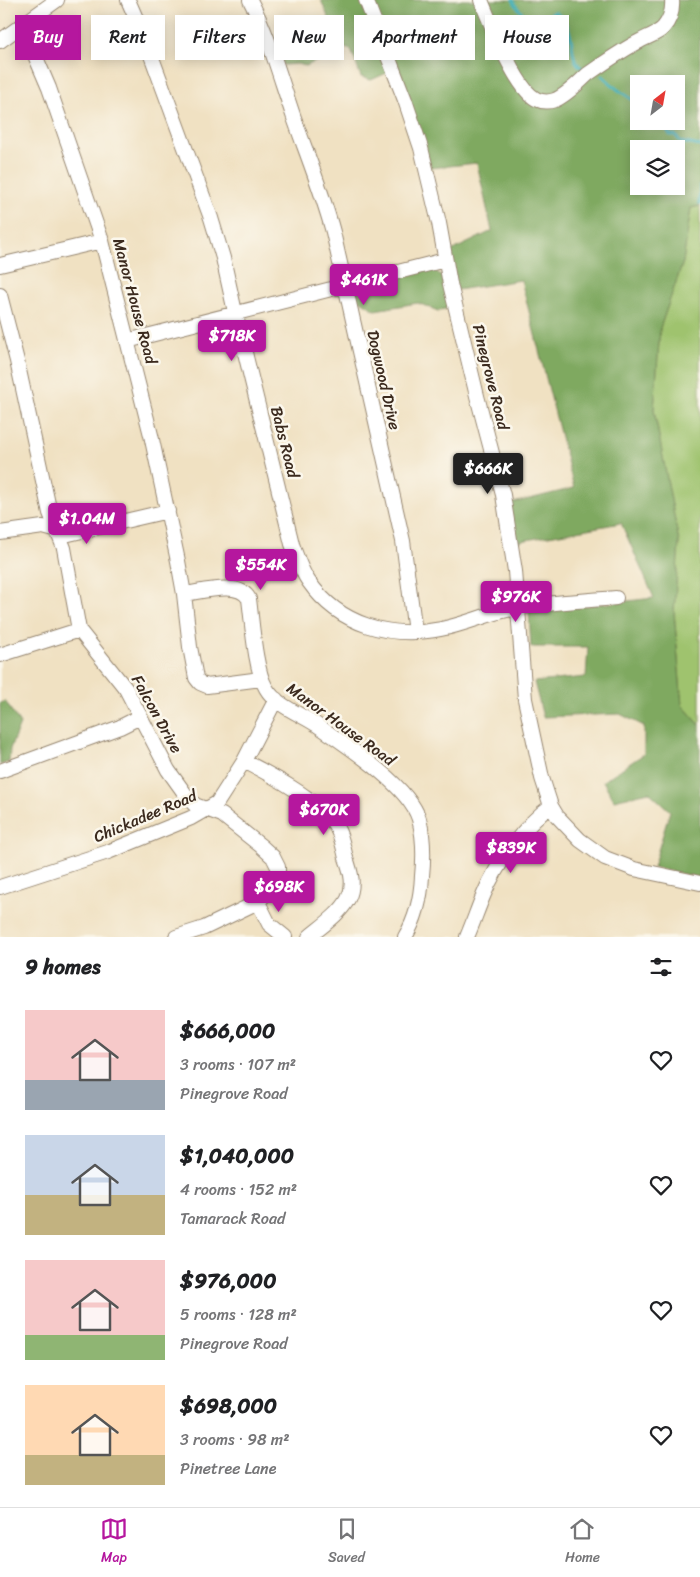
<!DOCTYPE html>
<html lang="en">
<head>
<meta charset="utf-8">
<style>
	body { margin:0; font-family:Sriracha,sans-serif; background:#f2f2f2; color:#202124; height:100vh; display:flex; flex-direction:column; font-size:19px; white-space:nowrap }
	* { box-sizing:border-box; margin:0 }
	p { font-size:16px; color:#757577 }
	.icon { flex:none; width:28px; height:28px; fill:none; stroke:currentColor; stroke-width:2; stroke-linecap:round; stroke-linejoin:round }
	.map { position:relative; height:937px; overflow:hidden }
	.details { display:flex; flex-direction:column; background:#fff; flex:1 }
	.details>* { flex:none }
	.banner { position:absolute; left:15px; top:15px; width:670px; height:45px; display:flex; gap:10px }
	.needle { width:32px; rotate:31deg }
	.controls { position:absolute; left:630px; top:75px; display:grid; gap:10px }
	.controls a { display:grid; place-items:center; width:55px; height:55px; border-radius:0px; background:#fff; box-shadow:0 2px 12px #0003; font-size:25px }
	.price { position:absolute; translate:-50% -42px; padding:0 11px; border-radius:5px; background:#b5179e; color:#fff; font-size:16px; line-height:32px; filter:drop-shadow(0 1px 2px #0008) }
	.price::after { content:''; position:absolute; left:50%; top:30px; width:15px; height:11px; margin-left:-8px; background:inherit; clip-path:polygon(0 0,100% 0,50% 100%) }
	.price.current { background:#222; color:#fff }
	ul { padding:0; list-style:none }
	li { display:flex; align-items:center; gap:15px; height:125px; padding:0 25px }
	li span { display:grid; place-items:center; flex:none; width:140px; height:100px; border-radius:0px; color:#555 }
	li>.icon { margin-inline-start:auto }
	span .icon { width:60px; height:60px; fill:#fffc; stroke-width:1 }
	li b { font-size:21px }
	h2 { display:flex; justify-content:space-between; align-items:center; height:60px; padding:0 25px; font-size:21px }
	.pill { padding:0 18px; border-radius:0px; background:#fff; box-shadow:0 2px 12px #0003; font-size:18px; line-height:45px }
	.pill.current { background:#b5179e; color:#fff }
	.dock { display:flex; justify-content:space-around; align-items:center; height:70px; border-top:1px solid #e0e0e0; background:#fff; font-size:14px; color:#757577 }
	.dock a { display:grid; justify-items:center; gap:2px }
	.dock .current { color:#b5179e }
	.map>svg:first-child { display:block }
	.green { fill:#9fc36e; stroke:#6d7646 }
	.forest { fill:#7fa961; stroke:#5d6a40; fill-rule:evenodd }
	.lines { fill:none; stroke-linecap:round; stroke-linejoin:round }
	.stream { stroke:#3daeb7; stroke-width:3 }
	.minor-casing { stroke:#968670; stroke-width:16 }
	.minor { stroke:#fff; stroke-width:14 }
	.labels { text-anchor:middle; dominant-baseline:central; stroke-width:5; stroke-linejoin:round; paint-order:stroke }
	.street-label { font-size:16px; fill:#3b2a1e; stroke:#fbf7ec }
</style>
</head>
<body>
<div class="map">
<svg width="700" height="937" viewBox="0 0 700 937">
	<rect width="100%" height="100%" fill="#fbf7ec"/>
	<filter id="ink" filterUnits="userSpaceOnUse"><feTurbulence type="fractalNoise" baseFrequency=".02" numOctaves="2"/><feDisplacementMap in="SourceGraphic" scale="10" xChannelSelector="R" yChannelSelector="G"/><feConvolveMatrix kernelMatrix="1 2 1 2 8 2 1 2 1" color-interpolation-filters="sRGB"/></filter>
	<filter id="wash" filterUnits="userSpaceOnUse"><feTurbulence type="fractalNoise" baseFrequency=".0096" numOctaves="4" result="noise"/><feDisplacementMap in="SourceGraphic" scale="20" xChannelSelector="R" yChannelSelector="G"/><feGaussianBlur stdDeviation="1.12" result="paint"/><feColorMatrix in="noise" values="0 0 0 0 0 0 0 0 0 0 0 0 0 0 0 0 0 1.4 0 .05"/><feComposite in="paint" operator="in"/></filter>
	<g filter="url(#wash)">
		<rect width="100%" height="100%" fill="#f0e1c2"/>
		<path class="green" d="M700,206V725L682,705L674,612L679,542L654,410L660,328L683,262L691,208Z"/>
		<path class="forest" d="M321,0H363L389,72L371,80L361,77L351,50L345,48L306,66L297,64L283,65L279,52L309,37L324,31L331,24Z
			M371,0H700V206L691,208L683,262L660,328L654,410L679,542L674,612L682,705L700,725V878L653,867L670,811L649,792L614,800L603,781L644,754V726L620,714L543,717L534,682L586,677L588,647H531L529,612L654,598L621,523L515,542L509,504L574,488L521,280L457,290L449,252L492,231L477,163L431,168ZM639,84H676V121H639ZM639,149H676V186H639Z
			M429,269C446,271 448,293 452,307L438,311L418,303L375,310L350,294V290Z
			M5,701L20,724L10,749L9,762L0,765V703Z"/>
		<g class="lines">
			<path class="stream" d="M513,0C517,9 528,21 539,19C544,18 550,14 555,12C582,30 563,62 586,70
				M603,76L617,89L639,104
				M654,121L659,127L666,128L670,135H675L681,142L700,146
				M700,186L699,203L700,204"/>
		</g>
	</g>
	<g filter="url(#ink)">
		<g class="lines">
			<g class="minor-casing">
				<path id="minor" d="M128,0L145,39L211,218L223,258L235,312L292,544C297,558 301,571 309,582C340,626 391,639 441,629C467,624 491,612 517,608C550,602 583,601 616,598
					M250,0C269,36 280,77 293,115C307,155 322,191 333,232L403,541L415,632
					M366,0L405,100L421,148L439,223L450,284L477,396L503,495L515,571L525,699L542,778L551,806L557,816L580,840L605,858L634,869L700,883
					M481,0C490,22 516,89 536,99C542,102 549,102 555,100C567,95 578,83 588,74C604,63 622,50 640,41C647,37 657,34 663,28C670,20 673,11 672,0
					M20,27L28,39L49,88L102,241L151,435L178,561L184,594L190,647L196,678L200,683L207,686L261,679
					M0,41L57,0
					M0,265L102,241
					M0,295L17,361L50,513L64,548L79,630L126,689L168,770L188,798L195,805L222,815L261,846L273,857L278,867V877L272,887L258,902L204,928L176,937
					M127,341L445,260
					M0,533L43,527L69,534L168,511
					M184,594C201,592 240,580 249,599C252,621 255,670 266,688C276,706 301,714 317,725C346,745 409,786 419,819C424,838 424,857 422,876C421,897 416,919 405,937
					M0,655L79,630
					M244,761C271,775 315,798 333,822C341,832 343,846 346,858C351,872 355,885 348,899C340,914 322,926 309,937
					M0,771L120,727L140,717
					M0,887L108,852L191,818L217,803L244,761L276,699
					M258,902L269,924L285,937
					M467,937C473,923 478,908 484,894C496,865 525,824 551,806"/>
			</g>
			<use href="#minor" class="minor"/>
		</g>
	</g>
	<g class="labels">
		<g class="street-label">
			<text transform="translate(135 301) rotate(75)">Manor House Road</text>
			<text transform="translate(491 377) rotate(76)">Pinegrove Road</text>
			<text transform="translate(384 380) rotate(77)">Dogwood Drive</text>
			<text transform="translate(285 442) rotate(76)">Babs Road</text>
			<text transform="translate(157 714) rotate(61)">Falcon Drive</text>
			<text transform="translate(341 724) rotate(36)">Manor House Road</text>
			<text transform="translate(145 816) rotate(-23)">Chickadee Road</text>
		</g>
	</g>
</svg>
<div class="controls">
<a><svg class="needle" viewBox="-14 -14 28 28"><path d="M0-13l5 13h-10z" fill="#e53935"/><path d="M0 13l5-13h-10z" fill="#757577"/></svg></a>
<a><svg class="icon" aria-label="layers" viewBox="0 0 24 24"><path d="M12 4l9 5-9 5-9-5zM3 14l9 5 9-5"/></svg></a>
</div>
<b class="price" style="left:364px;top:306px">$461K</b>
<b class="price" style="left:232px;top:362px">$718K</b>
<b class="price current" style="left:488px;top:495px">$666K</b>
<b class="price" style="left:87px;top:545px">$1.04M</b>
<b class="price" style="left:261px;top:591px">$554K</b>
<b class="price" style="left:516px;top:623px">$976K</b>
<b class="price" style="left:324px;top:836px">$670K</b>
<b class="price" style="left:511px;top:874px">$839K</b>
<b class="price" style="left:279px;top:913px">$698K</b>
<div class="banner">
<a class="pill current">Buy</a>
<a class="pill">Rent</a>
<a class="pill">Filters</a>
<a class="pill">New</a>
<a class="pill">Apartment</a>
<a class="pill">House</a>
</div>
</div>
<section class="details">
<h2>9 homes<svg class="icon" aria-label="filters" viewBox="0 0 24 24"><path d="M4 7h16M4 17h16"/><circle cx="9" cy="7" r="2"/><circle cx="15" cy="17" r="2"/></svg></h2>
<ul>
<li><span style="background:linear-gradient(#f6c9c9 70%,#9aa5b1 0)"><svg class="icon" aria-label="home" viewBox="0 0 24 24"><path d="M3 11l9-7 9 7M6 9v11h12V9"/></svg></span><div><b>$666,000</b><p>3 rooms · 107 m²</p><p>Pinegrove Road</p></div><svg class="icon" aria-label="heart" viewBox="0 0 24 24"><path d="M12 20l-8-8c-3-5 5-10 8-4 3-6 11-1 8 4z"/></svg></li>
<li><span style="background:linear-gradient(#c9d6e8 60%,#c2b280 0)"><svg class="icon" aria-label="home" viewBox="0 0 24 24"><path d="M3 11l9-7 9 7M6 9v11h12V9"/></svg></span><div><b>$1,040,000</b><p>4 rooms · 152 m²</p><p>Tamarack Road</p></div><svg class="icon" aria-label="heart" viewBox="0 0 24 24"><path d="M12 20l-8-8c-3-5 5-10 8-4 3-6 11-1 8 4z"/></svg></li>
<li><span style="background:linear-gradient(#f6c9c9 75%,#8fb573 0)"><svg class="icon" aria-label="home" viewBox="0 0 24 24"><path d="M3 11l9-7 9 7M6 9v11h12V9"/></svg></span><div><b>$976,000</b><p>5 rooms · 128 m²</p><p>Pinegrove Road</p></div><svg class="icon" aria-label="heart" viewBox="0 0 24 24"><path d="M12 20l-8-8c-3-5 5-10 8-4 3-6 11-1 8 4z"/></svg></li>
<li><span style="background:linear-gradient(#ffd9b3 70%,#c2b280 0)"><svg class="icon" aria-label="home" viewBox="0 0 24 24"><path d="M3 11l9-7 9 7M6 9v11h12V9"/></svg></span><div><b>$698,000</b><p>3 rooms · 98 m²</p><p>Pinetree Lane</p></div><svg class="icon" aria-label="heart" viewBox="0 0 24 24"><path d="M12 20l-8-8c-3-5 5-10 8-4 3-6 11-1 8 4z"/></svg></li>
</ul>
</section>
<nav class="dock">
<a class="current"><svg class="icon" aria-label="map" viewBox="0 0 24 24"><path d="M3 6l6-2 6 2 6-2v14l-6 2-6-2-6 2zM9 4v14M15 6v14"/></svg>Map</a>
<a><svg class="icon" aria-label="saved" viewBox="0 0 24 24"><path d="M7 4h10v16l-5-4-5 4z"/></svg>Saved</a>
<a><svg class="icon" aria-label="home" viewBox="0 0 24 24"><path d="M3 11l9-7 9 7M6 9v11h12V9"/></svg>Home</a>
</nav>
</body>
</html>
